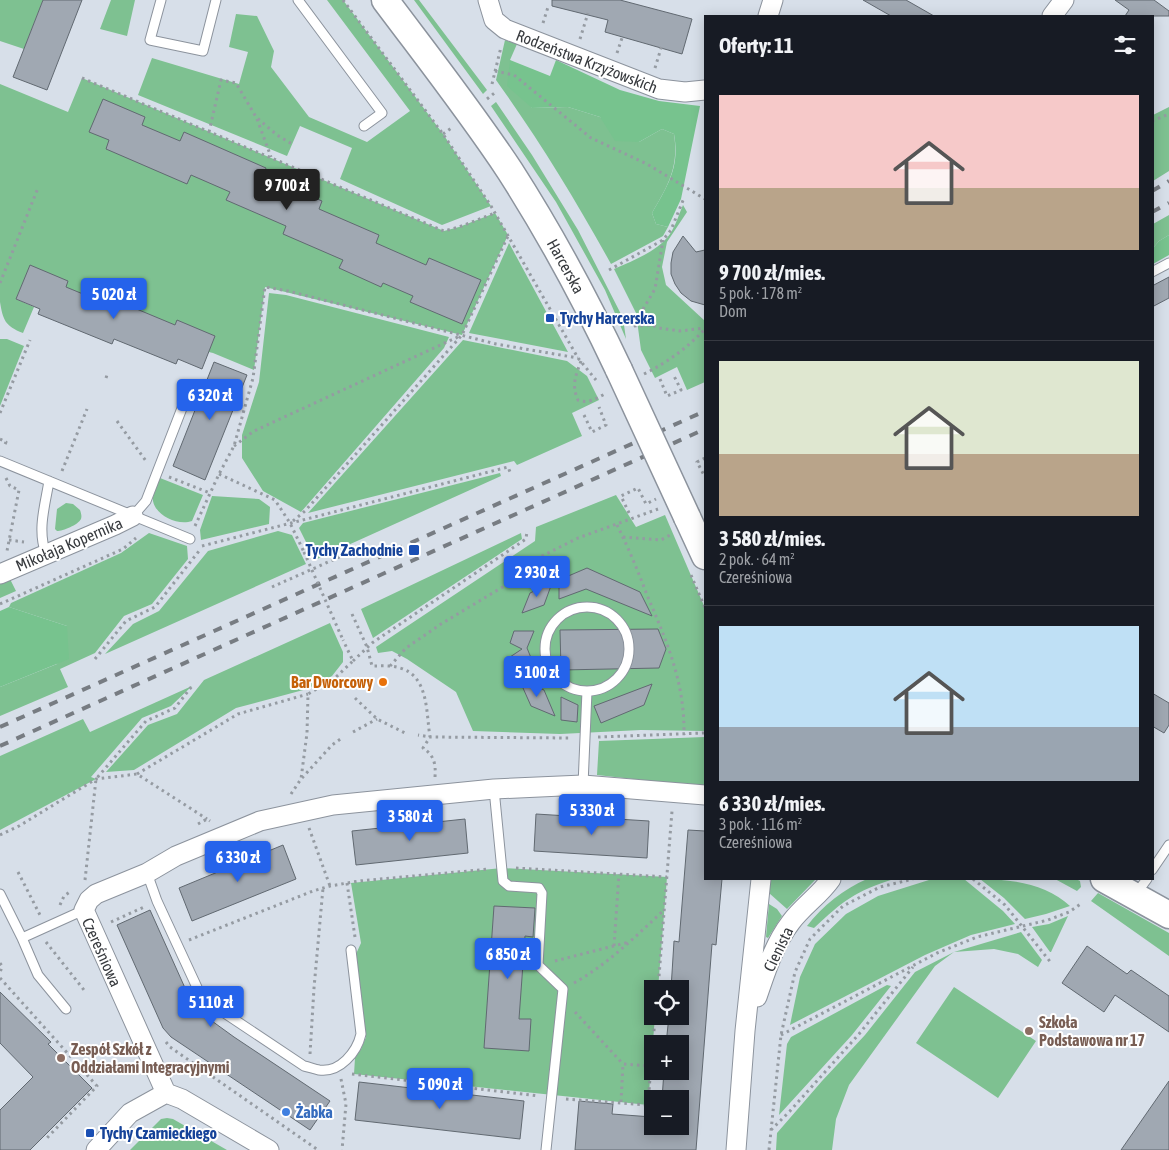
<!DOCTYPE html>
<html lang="pl">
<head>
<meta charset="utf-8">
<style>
	body { margin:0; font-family:"Asap Condensed",sans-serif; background:#20242c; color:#f1f3f6; height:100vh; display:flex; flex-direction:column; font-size:19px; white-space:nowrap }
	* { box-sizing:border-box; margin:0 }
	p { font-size:16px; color:#9ea1a6 }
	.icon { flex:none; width:28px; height:28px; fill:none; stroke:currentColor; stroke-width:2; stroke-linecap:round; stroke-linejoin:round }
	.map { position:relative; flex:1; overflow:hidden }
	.drawer { position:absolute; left:704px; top:15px; width:450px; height:865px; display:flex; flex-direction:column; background:#171b24; border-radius:0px; box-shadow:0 2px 12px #0003 }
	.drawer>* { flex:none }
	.fabs { position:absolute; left:644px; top:980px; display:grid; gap:10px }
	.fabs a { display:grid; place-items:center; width:45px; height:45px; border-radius:0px; background:#171b24; box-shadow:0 2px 12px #0003; font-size:25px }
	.price { position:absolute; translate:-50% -42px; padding:0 11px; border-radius:5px; background:#2563eb; color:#fff; font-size:16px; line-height:32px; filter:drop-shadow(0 1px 2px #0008) }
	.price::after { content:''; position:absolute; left:50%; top:30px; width:15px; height:11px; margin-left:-8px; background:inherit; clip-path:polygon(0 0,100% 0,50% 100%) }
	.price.current { background:#222; color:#fff }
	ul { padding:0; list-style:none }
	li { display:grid; align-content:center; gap:10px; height:265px; padding:0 15px }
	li+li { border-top:1px solid #363941 }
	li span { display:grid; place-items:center; height:155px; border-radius:0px; color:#555 }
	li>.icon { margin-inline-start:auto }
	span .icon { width:90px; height:90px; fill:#fffc; stroke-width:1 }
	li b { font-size:21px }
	h2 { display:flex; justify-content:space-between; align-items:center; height:60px; padding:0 15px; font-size:21px }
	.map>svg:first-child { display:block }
	.green { fill:#7ec191 }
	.forest { fill:#77c38e }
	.building { fill:#a0a8b2; stroke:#616971 }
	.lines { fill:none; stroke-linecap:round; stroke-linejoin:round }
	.lane-casing { stroke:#8c939d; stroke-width:11 }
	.street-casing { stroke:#8c939d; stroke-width:21 }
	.secondary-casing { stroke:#8c939d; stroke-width:29 }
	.path { stroke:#959ba2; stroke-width:3; stroke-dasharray:2.5 4; stroke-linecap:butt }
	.lane { stroke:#fff; stroke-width:9 }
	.street { stroke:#fff; stroke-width:19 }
	.secondary { stroke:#fff; stroke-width:26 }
	.rail { stroke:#777c82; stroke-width:4; stroke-dasharray:9 9; stroke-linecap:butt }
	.secondary-bridge-casing { stroke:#8c939d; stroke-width:29; stroke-linecap:butt }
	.path-bridge { stroke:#959ba2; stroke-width:3; stroke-dasharray:2.5 4; stroke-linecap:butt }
	.secondary-bridge { stroke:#fff; stroke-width:26 }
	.transit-dot { fill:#1a4fb4; stroke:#fff; stroke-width:2 }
	.food-dot { fill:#e8710a; stroke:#fff; stroke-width:2 }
	.education-dot { fill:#8d6e63; stroke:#fff; stroke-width:2 }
	.shop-dot { fill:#3f7fe0; stroke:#fff; stroke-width:2 }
	.labels { text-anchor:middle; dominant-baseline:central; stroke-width:4; stroke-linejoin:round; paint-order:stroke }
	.street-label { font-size:16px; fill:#373a3e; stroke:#fff }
	.transit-label { font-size:16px; font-weight:bold; fill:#164399; stroke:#fff; text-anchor:start }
	.food-label { font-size:16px; font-weight:bold; fill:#c56008; stroke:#fff; text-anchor:end }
	.education-label { font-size:16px; font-weight:bold; fill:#785e54; stroke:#fff; text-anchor:start }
	.shop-label { font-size:16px; font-weight:bold; fill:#366cbe; stroke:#fff; text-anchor:start }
</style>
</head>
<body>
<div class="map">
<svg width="1169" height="1150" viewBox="0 0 1169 1150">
	<rect width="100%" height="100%" fill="#d7dfe9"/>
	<path class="green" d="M0,0H43L24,49L0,41Z
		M111,0H135L127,36L100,29Z
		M327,0H343L443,134L491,206L442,225L340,179L352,148L300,126L287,156L138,95L152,58L239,84L248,52L229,47L236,14L257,16L274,51L271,67L309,117L367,142L410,111Z
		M414,0H419L487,90L483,94Z
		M505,40L517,44L510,60L532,108L568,107L600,117L639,142L662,129L674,134C679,168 668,185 652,213L656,224L668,227L663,236L611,264C575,199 539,140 496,80Z
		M82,78L444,231L459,227L495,213L508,235L462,335L265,287L254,370L213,353L167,342L24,281L16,299L34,307L23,333C5,326 3,320 0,302V84L68,112Z
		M496,102L532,155L578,230L623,318L626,339L605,290L556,202L491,106Z
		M1169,107V171L1153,181V115Z
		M683,205L687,212L667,242L662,267L666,285L705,321V382L687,390L677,367L655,378L641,350L636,313L614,269C634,260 657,252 670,234C676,225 679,214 683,205Z
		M1169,215V235L1159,241L1153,248V224Z
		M509,243L568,352L469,333Z
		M269,293L286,295L449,337L444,348L301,512L263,491L242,458V435L259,382Z
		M0,339H7L24,346L0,406Z
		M463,340L567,361L587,376L599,400L572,413L582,436L517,465L514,461L308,513Z
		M500,473L501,476L315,560L299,528L303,523Z
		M160,478L203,495L192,521C178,526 156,516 153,501C152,494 158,484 160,478Z
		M616,495L636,527L665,515L705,608V731L641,730L560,734L473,731L456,692L407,659L392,651L378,653L376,647L535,541L536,527Z
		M212,496L259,499L270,507L269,524L201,540L200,530Z
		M66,503L73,504L80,510C81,513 82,516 81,519C78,525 63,531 57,531L55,529L57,509Z
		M278,531L292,535L306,564L105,654L133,624L159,611L208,551Z
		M149,533L187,546L188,559L152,604L124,616L95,653L60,669L68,687L0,716V687L57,664L67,626L9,607L11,603L121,553Z
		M521,533L522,539L373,638L361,609Z
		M10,579L16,591L0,598V583Z
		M330,623L343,652V662L332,676L307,689L236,708L134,770L106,772L148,725L177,714L204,680Z
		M192,686L171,706L142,718L91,777L96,779L0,830V756L83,719L90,732Z
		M705,737V787L597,775L599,741Z
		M502,868L667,877L658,989H652V1016H655L648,1105L354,1074L355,1058L361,1049L366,1037L356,954L361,943L351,883Z
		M770,879H813L815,880L787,909L769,893Z
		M867,879H894C855,891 843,901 814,928L807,926C822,906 844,889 867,879Z
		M938,879H964L1003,911L1015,924L971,935L925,955L790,1025L800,977L815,944L846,914L878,896L929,880Z
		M980,879C1011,879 1047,884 1070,906L1046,914L1025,919L1004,898Z
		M1055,879H1076L1080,881L1081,887L1077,891Z
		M1098,893L1169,933V956L1091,901Z
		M769,904L777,909L782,916L768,938L766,937Z
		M1068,916L1051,952H1050L1032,927L1049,924Z
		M1021,932L1042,960L1038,967L1018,954L994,949L954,952L935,966L849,1085L836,1119L832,1150H776L777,1133L822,1081L865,1035L915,972L954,952Z
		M887,985L891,986L852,1035L779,1115L787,1044L791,1037Z
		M954,987L1036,1041L998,1098L916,1043Z
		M167,1118L173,1119L227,1150H130L161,1119Z"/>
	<path class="forest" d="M510,60L550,76L556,60L620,90L659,101L700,106L681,199L668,227L656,224L652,213C668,185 680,167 674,134L662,129L639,142L615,141L600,117L568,107L532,108L507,86Z
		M1169,235V255L1153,264V248L1159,241Z
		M9,607L67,626L69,659L0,687V611Z"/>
	<path class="building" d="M43,0H82L47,90L13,77Z
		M552,0H620L692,19L682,54L605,32L608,20L552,6Z
		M863,0H906L934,16H891Z
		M1115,0H1154L1169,11V16H1125L1129,10Z
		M103,99L145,117L142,125L180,141L184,132L266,168L263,176L322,201L319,209L379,235L376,243L426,265L429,258L481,280L462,324L410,302L413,296L383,283L381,287L339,268L343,260L283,234L286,226L226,200L230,192L191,175L187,184L106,149L109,140L89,132Z
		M683,236L696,252L705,250V305L691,301L681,293L675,284L671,274V263L673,252Z
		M30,265L68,281L66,287L112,306L115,300L175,325L177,320L215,336L202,369L178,359L176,364L114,339L112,344L38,314L40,309L16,299Z
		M1169,277V298L1152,307V286Z
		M214,362L247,375L205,480L173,466Z
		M587,568L640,592L652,616L586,589L559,599V580Z
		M552,583L544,605L522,613L530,593Z
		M658,629L666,649L659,668L561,670L560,630Z
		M514,631H534L527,648L536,670L516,671L510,657L522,649L510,643Z
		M519,679L544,690L555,716L531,706Z
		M652,684L644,705L601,723L594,706Z
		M1152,693L1169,703V725L1164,733L1152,726Z
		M561,697L578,705L577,722L561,720Z
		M536,814L649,821L647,858L534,851Z
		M465,819L468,853L356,865L352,831Z
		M688,830L705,831V879H722L716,945L712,944L696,1150H575L579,1101L613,1104L612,1114L652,1117V1126H680V1099H662L664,1071H680V1044H666L669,1016H680V989H671L674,941L679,942Z
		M283,845L296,879L192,921L179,888Z
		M494,906L535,908L533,937L525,936L519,1019H531L529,1051L484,1048Z
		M150,910L194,1008L234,1037L330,1101L310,1130L171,1037L163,1028L117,925Z
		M1087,946L1127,974L1131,970L1169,996V1032L1115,995L1104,1012L1062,983Z
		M0,992L51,1042L48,1044L92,1088L30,1150H0V1110L33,1077L0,1043Z
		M1169,1081V1150H1121Z
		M359,1082L524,1101L520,1139L355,1120Z"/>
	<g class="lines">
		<g class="lane-casing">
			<path id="lane" d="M161,0L150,40L203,51L216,0
				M298,0L382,113L364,126
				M1152,272L1169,263
				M0,461L190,539
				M133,516L146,501L184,403
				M46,554C37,530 45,506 49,481
				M545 649a42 42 0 1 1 84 0a42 42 0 1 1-84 0Z
				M583,785L587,691
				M494,789L503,881L509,886L539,888L542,893L538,965L563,989L546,1150
				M1152,870L1169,845
				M147,873L157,901L201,996L208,1002L304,1066C309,1067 314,1069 319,1070C340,1073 357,1052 361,1034L351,950
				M0,894L22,938
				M1135,895L1147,879
				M66,1009L38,975L22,938L84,910"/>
		</g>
		<g class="street-casing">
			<path id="street" d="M488,0L494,20L505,29L659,89L685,92L705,90
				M768,16L773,0
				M1052,16L1064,0
				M0,574L115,525L133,516
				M757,997C766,971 774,944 791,922C803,906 820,895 831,879
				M166,1093L84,910L89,900L96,894L147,873L176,856L260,821L333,805L494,789L583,785L705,795
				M96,1150L130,1113L166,1093L182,1099L269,1150
				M736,1150L745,1031L761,879"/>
		</g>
		<g class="secondary-casing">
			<path id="secondary" d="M385,0C427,56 471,112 510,171C551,235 587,302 619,370
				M687,517L705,556
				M1104,879L1169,915"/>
		</g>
		<path class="path" d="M343,0L443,134L491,206L578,358L596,380
			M543,23L548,7
			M580,39L588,13
			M617,53L623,35
			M655,68L662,45
			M495,71L514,75L591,138L647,164L705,199
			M82,78L444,231L459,227L495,213
			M492,84L501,47
			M487,99L497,91
			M257,119L271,157
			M1152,121L1169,114
			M209,132L221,80L236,83L256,117L277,135L292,144
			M443,134L453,127
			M609,270L663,240L671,230L684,198
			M0,283L38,188
			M633,326L655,289L663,240
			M634,326L652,325L659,328L680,331L705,328
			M581,361C576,375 571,385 578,400C588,404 595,399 605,394
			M644,374C668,362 687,348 705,329
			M106,378L108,372
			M660,379L667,396L681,390L673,374
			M0,413L30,340
			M584,415L592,432L606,425L599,407
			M117,421L146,461
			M0,439L6,442L4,447
			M234,446L254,431L460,336
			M705,458L697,462L705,477
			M62,471L87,409
			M219,474L275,500L290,523L304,552
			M169,477L210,493
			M6,478L10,486L19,490L7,551
			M629,513L621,496L638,488L646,504L656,499
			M293,521L305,511L462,335L508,236
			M617,525C628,547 638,571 647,595C667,642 685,683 684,735
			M195,526L219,474L234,446L253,378L265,287L288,291L496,344L578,358
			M623,537L661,540L670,535
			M9,540L24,542
			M202,546L508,467L510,472
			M691,575L705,608
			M272,587L353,551
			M0,604L123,549L136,538
			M352,614L367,647L372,666C381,666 391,665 400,668C429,676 426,713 430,737L418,735
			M95,659L126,621L155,607L199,551
			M353,661L372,643L526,539L527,531
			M390,666L406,648L441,624L506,585L530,562L578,538L658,509
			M335,678L348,690
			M355,698L377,719L405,733
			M353,732L377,719
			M598,737L705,733
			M137,774L238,714L308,694
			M435,777C436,764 434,755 423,748L430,737L572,738
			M302,778L332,745L342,738
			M291,794L301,779L307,733L308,694L335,678L353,661L343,640
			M198,824L207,819L210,821
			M309,828L330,886
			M0,835L19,826L96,779L137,774L207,819
			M516,868L667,877
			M18,872L40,915
			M973,879L1005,905L1052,964
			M85,880L96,779L146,721L175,708L192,686
			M347,883L355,937
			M60,905L64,896L71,891
			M111,922L144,907
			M189,940L313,891L330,886L359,881L490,869
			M46,942L84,990
			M614,946L619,874
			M555,961L629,942
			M0,963L2,966L0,973
			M0,978L97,1086L46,1139
			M574,983C608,964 635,937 664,910
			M658,989L672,811
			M575,1012L623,1064
			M781,1035L937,953L977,937L1048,920L1069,912L1082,903
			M166,1042L170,1047L318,1150
			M653,1044L655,1016
			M310,1054L314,988L323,888
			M352,1074L539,1096
			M341,1079L346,1104L342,1150
			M566,1099L648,1105L652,1050
			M621,1102L623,1064L651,1066
			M771,1130L790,1111L859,1034L913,967
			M769,1150L781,1035L795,972L810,939L843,906L880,887L913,879"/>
		<use href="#lane" class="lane"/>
		<use href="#street" class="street"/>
		<use href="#secondary" class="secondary"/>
		<path class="rail" d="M1152,191L1169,181
			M1152,212L1169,203
			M0,727L705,411
			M0,746L705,429"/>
		<g class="secondary-bridge-casing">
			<path id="secondary-bridge" d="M619,370L687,517"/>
		</g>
		<path class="path-bridge" d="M304,552L343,640"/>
		<use href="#secondary-bridge" class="secondary-bridge"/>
	</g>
	<g class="transit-dot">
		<rect x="545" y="313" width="10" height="10" rx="2.5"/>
		<rect x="408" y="544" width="12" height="12" rx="2.5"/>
		<rect x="85" y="1128" width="10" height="10" rx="2.5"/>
	</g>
	<circle class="food-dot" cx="383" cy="682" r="5"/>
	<g class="education-dot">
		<circle cx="1029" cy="1031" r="5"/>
		<circle cx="61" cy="1058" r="5"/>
	</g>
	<circle class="shop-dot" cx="286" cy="1112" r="5"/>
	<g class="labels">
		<g class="street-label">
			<text transform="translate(587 61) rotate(21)">Rodzeństwa Krzyżowskich</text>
			<text transform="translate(566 266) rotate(61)">Harcerska</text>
			<text transform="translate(69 544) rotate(-23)">Mikołaja Kopernika</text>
			<text transform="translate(778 949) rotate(-64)">Cienista</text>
			<text transform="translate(102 952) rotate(66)">Czereśniowa</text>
		</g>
		<g class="transit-label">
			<text x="560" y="318">Tychy Harcerska</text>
			<text x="403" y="550" text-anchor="end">Tychy Zachodnie</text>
			<text x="100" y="1133">Tychy Czarnieckiego</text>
		</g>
		<g class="food-label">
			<text x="373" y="682">Bar Dworcowy</text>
		</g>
		<g class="education-label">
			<text x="1039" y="1022">Szkoła<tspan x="1039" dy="18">Podstawowa nr 17</tspan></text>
			<text x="71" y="1049">Zespół Szkół z<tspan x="71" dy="18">Oddziałami Integracyjnymi</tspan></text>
		</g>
		<g class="shop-label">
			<text x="296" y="1112">Żabka</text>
		</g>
	</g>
</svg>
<div class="fabs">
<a><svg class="icon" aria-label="locate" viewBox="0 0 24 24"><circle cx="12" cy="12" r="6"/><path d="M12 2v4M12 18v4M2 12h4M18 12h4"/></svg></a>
<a>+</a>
<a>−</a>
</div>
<b class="price current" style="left:287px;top:211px">9 700 zł</b>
<b class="price" style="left:114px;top:320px">5 020 zł</b>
<b class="price" style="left:210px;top:421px">6 320 zł</b>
<b class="price" style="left:537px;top:598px">2 930 zł</b>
<b class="price" style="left:537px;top:698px">5 100 zł</b>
<b class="price" style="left:592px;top:836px">5 330 zł</b>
<b class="price" style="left:410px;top:842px">3 580 zł</b>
<b class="price" style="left:238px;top:883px">6 330 zł</b>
<b class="price" style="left:508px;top:980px">6 850 zł</b>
<b class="price" style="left:211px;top:1028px">5 110 zł</b>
<b class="price" style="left:440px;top:1110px">5 090 zł</b>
<section class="drawer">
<h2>Oferty: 11<svg class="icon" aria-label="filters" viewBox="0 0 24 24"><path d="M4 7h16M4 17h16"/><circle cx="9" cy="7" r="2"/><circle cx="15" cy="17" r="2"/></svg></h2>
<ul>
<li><span style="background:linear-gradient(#f6c9c9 60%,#b9a48a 0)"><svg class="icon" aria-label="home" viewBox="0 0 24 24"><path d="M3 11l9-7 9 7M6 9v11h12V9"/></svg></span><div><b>9 700 zł/mies.</b><p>5 pok. · 178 m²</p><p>Dom</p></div></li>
<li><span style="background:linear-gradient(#dfe7d0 60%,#b9a48a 0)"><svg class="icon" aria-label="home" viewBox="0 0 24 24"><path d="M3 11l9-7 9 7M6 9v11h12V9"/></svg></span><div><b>3 580 zł/mies.</b><p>2 pok. · 64 m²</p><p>Czereśniowa</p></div></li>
<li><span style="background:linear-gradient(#bfe0f5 65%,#9aa5b1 0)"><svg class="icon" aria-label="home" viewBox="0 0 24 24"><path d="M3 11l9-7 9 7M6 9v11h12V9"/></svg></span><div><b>6 330 zł/mies.</b><p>3 pok. · 116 m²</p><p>Czereśniowa</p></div></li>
</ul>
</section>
</div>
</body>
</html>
